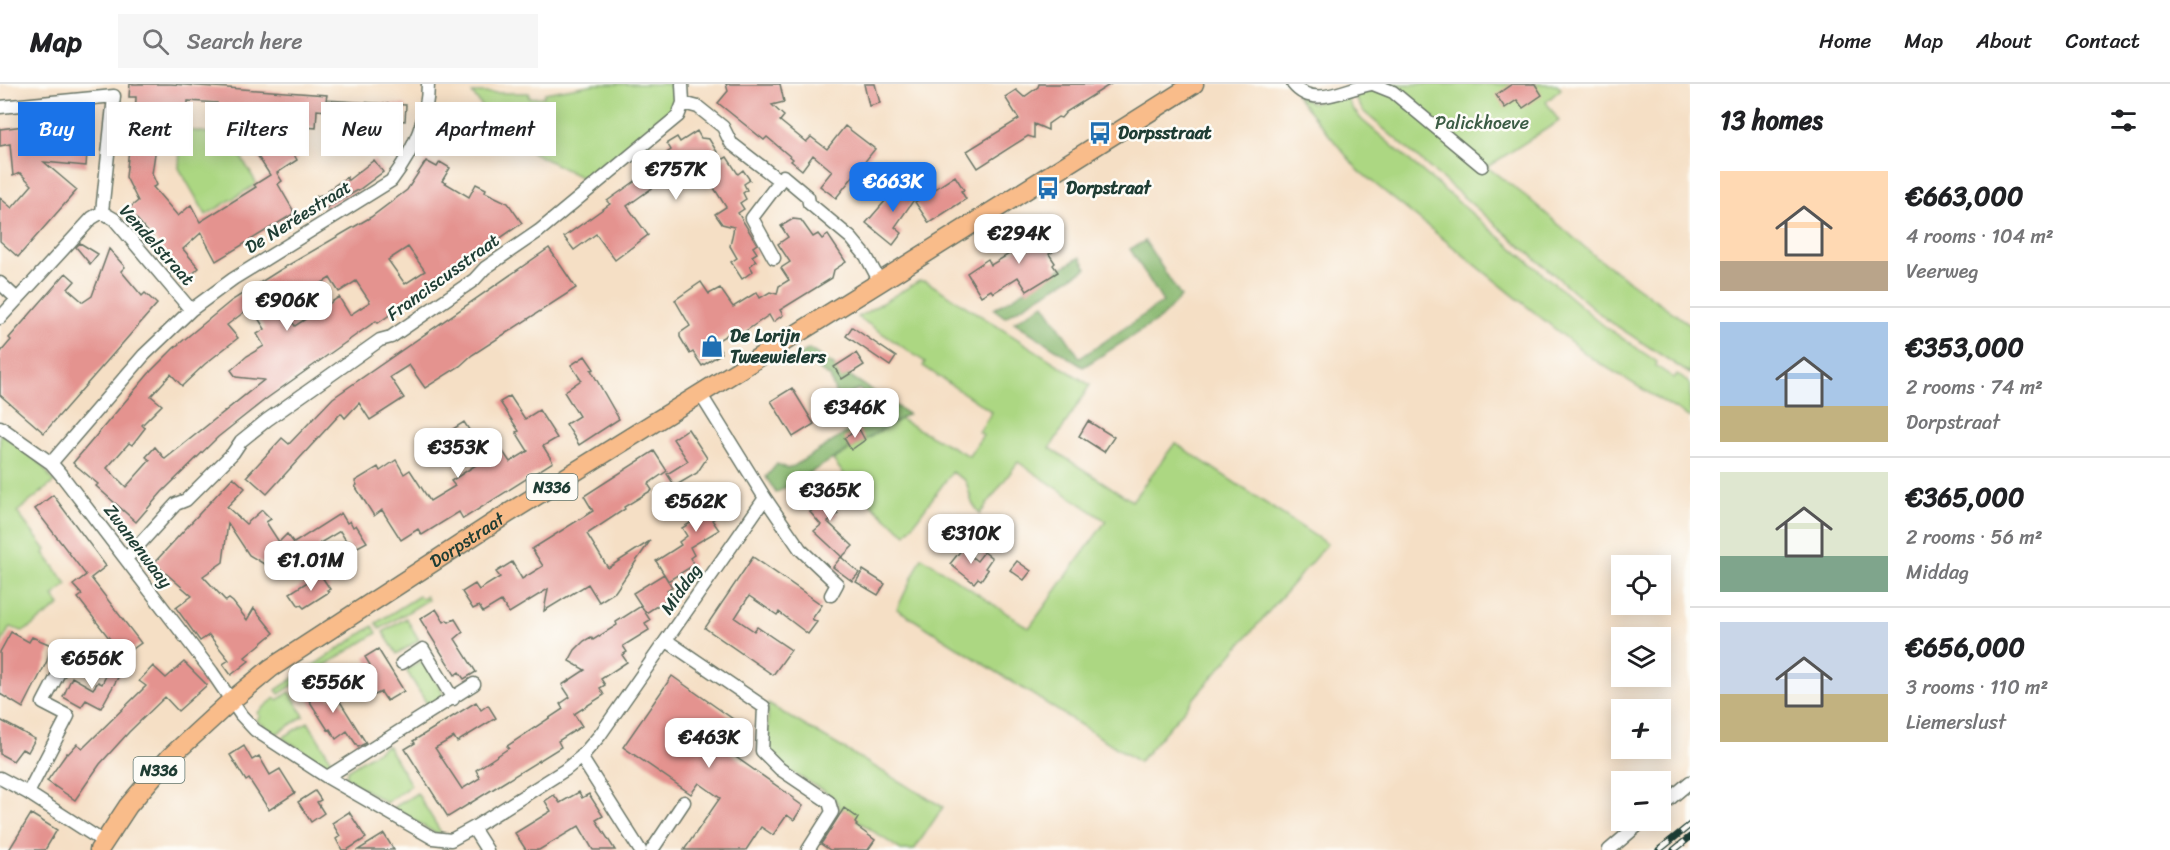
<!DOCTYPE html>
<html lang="en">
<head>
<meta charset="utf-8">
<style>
	body { margin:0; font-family:Sriracha,sans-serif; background:#f6f6f6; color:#202124; height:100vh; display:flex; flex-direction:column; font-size:22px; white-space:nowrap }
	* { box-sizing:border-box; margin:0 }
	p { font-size:20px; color:#757577 }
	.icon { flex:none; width:33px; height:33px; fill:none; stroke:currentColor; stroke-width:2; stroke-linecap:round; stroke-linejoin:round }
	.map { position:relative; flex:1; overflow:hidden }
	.drawer { display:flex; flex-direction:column; background:#fff; width:480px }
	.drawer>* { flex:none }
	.banner { position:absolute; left:18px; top:18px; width:570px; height:54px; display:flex; gap:12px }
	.buttons { position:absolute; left:1611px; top:471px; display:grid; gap:12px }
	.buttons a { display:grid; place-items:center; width:60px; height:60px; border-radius:0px; background:#fff; box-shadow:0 3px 15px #0003; font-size:30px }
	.price { position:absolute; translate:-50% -51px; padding:0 14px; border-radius:12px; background:#fff; color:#222; font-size:20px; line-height:39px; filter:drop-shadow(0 2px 3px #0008) }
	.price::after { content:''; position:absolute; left:50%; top:36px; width:18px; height:14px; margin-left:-9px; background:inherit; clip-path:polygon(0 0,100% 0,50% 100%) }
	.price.on { background:#1a73e8; color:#fff }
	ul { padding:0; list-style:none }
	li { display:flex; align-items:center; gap:18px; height:150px; padding:0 30px }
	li+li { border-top:2px solid #e0e0e0 }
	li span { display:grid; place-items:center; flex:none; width:168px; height:120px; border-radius:0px; color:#555 }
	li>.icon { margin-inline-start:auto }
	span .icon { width:72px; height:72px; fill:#fffc; stroke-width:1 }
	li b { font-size:26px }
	h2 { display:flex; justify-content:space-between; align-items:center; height:72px; padding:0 30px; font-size:26px }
	.chip { padding:0 21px; border-radius:0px; background:#fff; box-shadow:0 3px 15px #0003; font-size:21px; line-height:54px }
	.chip.on { background:#1a73e8; color:#fff }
	header { display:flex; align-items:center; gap:36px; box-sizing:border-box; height:84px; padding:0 30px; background:#fff; border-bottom:2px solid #e0e0e0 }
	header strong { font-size:28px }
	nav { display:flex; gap:33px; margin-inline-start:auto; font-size:21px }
	.search { width:420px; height:54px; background:#f6f6f6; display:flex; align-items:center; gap:15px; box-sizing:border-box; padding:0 21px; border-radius:0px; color:#757577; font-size:22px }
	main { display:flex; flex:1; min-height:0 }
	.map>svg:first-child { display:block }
	.green { fill:#acd782; stroke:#668a5b; stroke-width:1.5 }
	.forest { fill:#89b870; stroke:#547a52; stroke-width:1.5 }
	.building { fill:#e4938f; fill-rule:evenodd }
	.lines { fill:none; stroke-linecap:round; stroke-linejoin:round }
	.street-casing { stroke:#6a7667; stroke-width:15 }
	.primary-casing { stroke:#6a7667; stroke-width:21 }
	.street { stroke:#fff; stroke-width:12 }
	.primary { stroke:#f9bc8a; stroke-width:18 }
	.rail-casing { stroke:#1f3d34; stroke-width:7 }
	.rail { stroke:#fdfcf7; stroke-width:4.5; stroke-dasharray:14; stroke-linecap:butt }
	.labels { text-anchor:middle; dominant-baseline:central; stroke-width:5; stroke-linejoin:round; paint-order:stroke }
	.shield { fill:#fdfcf7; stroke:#62766e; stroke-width:1.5 }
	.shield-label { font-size:16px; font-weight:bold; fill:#1f3d34 }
	.park-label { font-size:18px; fill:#3b5c44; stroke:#fdfcf7 }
	.poi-label { font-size:18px; font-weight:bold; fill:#1f3d34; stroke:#fdfcf7; text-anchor:start }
	.street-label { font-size:18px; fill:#1f3d34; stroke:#fdfcf7 }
</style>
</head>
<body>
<header>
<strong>Map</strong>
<div class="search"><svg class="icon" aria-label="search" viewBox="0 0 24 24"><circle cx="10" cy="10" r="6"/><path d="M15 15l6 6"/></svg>Search here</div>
<nav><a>Home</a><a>Map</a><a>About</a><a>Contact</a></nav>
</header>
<main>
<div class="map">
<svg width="1690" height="766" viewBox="0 0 1690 766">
	<rect width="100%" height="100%" fill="#fdfcf7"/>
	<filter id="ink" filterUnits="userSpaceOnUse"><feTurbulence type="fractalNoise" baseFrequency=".0167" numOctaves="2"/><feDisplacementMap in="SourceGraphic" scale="12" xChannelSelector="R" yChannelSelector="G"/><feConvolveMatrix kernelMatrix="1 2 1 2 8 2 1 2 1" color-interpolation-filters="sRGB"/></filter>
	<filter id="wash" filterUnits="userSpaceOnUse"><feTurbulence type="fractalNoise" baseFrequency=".008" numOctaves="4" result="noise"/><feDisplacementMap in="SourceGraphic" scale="24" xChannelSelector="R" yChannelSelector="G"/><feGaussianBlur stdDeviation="1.35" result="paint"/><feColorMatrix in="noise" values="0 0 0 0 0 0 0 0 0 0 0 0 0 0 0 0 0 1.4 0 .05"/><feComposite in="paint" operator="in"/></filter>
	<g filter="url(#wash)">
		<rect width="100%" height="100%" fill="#f5dfc5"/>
		<path class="green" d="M595,0H676C677,10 677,18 672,27C659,48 606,80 584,95L506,55L472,9H529V14L544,13L545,9Z
			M1371,0H1557L1561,5L1546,18L1559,37L1487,83L1527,113L1596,173L1690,241V290L1606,235L1363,27L1353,10L1371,6Z
			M1295,10L1313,19L1346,12L1352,24L1362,36L1603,241L1657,278L1656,282L1674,294L1677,290L1690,300V334L1591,274L1359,87Z
			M121,43L181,45L229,52L257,100L206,131L179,84L180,63L120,54Z
			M919,197H926L1090,301L1050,364L1132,417L1175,359L1327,460L1139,678L897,525L922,473L1029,544L1106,437L1018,378L980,430L972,419L966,397L952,388L906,450C876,427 855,406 833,376L900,335L969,372L983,351L979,348L992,328L923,282L925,278L858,233Z
			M0,348L41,380L54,398L17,428L46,466L44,469L67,500L53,512L60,521L26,546L22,547L10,543L0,562Z
			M419,512L422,514L426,512L428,516L380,545L376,539Z
			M406,534L419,556L397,570L383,548Z
			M373,542L377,549L279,610L276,606Z
			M424,575L443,609L438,618L429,623L406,586Z
			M290,608L304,632L276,650L256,636L260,632L257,629L275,614L277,616Z
			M768,620L943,723L914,766H901L839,724C836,702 777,693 769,663C767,655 768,631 768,620Z
			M308,638L334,681H326L282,654Z
			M387,661L411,701L386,719L346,694L347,686Z
			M417,709L442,750L435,749L393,724Z"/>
		<path class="forest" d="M1145,157L1181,213L1160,235L1083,283L1014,238L1044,220L1080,274L1163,218L1130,165Z
			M1080,173L1087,184L1005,233L994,225Z
			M809,265L908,330L776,409L766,393L777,380L787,384L794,382L886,324L867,313L859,305L842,314L836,311L830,293L798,272Z"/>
		<g id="blocks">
			<path class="building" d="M130,0H171L327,11L326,16L406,21L405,37L396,36L395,53L384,52L385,36L356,34L355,50L343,49L344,33L337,32L338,28L317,26L316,44L305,43L304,62L288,60L297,76L277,89L282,97L278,100L293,126V130L216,177L201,149L183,165L199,184L188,194L128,125L138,117L126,93L132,36H135L136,13H129ZM188,17L217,19L216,36L246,39L245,46L283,49L255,68L270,91L254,101L256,103L200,138L191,121L178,132L153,103L157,101L152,90L157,56L144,55L146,31L161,36V34L169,35V33L187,34Z
				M726,0H780L784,18L772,21L784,32L780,37L806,58L811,53L827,65L845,42L875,65L836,114L820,102L832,87L813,71L802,86L791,77L793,75L767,53L764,56L718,19L728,7Z
				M864,0H875L880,19L869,22Z
				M1039,0H1111L1066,28L1061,34L1058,33L1048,40V46L1034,40V54L1028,52L978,84L967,67L1019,35L1005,13L1016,6L1024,13L1038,3Z
				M1512,0H1535L1542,11L1523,24L1517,16L1505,24L1496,11Z
				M72,39L89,40L86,82L44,78L77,106L18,173L0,157V114L12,124L32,101L20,89L13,92L10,60L0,62V45L41,40L42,48L72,45Z
				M697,47L701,54L709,55L722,76L727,73L738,90L743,86L750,96L744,100L747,106L743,109L746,115L740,119L744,125L738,129L757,160L753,163L757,169L752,172L756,177L750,182L753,187L742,195L731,178L737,174L730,162L734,143L722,140L715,130L726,123L711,99L706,102L665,95L627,122L648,151L615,176L596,150L574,166L564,153L610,120L607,117L668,74L665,70L671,66L667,59L677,53L680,58Z
				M374,76L383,88L360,105L325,125L317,112L330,109L328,106L347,93V97Z
				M426,77L437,83L440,78L450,84L442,97L469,113L476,100L486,105L485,108L508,119L522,139L378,239L376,237L335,266L266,315L218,353L162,408L136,438L96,402L98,400L73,379L151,287L174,264L231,217L280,186L371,133L407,106ZM408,163L425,187L405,200L388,176ZM330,194L339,208L356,197L370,218L350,231L339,213L295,242L282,223ZM251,223L265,245L257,250L264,262L247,272L231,286L236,293L264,296L165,375L155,363L146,373L150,376L126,403L107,384L129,359L132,361L145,344L142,341L162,321L151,312L171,290L182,302L205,280L238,254L227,241Z
				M955,92L964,106L961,107L966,115L929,139L915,118Z
				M909,98L920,107L895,143L902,149L893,161L866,139L893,108L897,111Z
				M793,135L801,136L813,153L818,150L822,155L828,151L846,178L834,186L832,194L780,226L783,231L773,238L769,231L737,253L733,247L715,258L722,269L702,282L693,268L690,270L680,253V249L690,242L675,216L701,198L709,210L720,204L733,223L757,208L760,214L770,208L777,210L779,202L789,196L781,184L790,178L778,160L788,153L781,142Z
				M1049,137L1060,156L1051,161L1054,167L1049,170L1055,179L1053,181L1058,188L1027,207L1018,193L993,209L991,206L981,212L967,189L988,175L991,181L1019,164L1023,170L1040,159L1033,147Z
				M80,159L98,170L90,180L76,163Z
				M549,164L576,204L472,271L460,282L425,304L409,281L390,293L404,314L370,336L359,319L345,334L341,329L267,410L247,392L282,354L289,360L333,314Z
				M109,165L125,183L121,187L142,212L145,209L157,220L44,349L0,311V269L11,256L9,254L66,189L75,197L68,205L83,218L92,212Z
				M852,243L896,273L890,282L846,252Z
				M856,269L864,281L842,295L834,283Z
				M585,272L594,285L591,286L619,335L579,361L566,340L579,332L564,308L581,296L571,281Z
				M792,304L814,340L793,353L771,317Z
				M510,312L525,335L539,326L557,354L543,362L553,378L463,435L459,428L422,451L418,445L401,456L382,426L374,432L355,402L357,401L355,397L378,383L380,387L396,376L404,390L410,386L430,417L455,402L451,397L476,381L453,345L464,338L486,372L500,363L510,378L528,367L516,348L519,347L500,318Z
				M1088,337L1114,353L1104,368L1079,352Z
				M688,345L707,374L697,389L675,402L667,390L688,377L673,355Z
				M859,345L865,356L851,366L844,354Z
				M654,367L667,387L648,400L652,406L624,423L625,425L587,450L608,484L650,457L615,508L599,518L588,500L544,527L548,505L509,529L501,517L483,528L479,522L473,525L462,508L475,500L479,506L500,493L496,488L512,478L522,495L543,482L532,465L593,427L584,412Z
				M233,393L245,404L227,423L246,440L262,426L271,435L266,438L279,458L287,450L294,459L341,429L347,439L350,437L353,443L356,441L367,458L352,466L340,447L320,459L318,471L306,468L296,461L288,469L281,461L269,483L249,471L228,439L223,478L203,492L226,517L229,515L233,518L247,536L254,524L274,549L245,573L249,577L231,591L223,580L229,576L209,551L200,557L176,524L192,512L154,479Z
				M715,402L719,408L726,404L736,420L712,436L719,446L690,463L694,471L690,474L694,481L668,497L656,477L681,461L679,458L687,452L682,444L697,435L693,429L711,419L705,408Z
				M833,404L845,417L834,427L838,430L828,438L853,462L842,473L814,447L821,441L810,428L815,424L813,422Z
				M53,411L106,482L91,494L141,559L123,572L78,514L82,511L73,501L86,491L35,425Z
				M962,465L977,477L984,468L992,474L985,484L988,486L981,496L978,494L974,499L950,480Z
				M753,473L822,521L812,535L817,538L808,550L779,528L777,531L749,512L735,534L754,547L757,543L791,566L773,591L705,544Z
				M841,473L859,489L852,497L833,483Z
				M1017,477L1031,487L1024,496L1010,486Z
				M863,486L885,500L878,511L856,498Z
				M320,490L330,505L327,506L329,508L304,524L301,521L299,522L290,509Z
				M664,490L672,503L667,506L671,513L646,529L633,509Z
				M641,522L650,536L645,539L649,546L623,562L627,568L622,571L627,578L601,595L605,601L600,604L604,611L574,630L582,642L558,657L561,663L448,733L405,665L415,659L413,657L476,618L481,626L488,621L496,634L457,658L454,653L435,664L462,705L480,694L476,686L509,664L507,662L563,625L560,620L570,613L562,601L585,586L569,577L575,566L584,557L591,553L593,556L617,541L616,538Z
				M436,525L444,538L447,536L449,538L455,535L463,548L455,555L476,588L464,595L459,588L455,591L420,535Z
				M11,548L29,558L32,553L51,561L47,577L23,624L0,610V568Z
				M378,565L404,607L387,617L381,608L375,611L369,602L362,606L354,591L370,581L365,573Z
				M184,578L207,601L178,627L165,613L129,648L100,680L75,716L47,697L67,669L68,670L77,660L83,664L146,602L139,597L153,582L166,594Z
				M111,582L121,588L101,624L86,616L81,623L63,613L72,593L93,605L98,598L102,600Z
				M672,592L740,640L723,664L794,714L793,715L803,722L794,736L787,731L773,751L761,743L746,766H684L720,714L699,699L691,710L623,663Z
				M319,597L330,615L336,611L366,659L358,663L347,647L336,655L330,645L328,646L303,607Z
				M0,636L35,655L28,668L22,665L13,677L0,670Z
				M244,662L252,676L259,672L270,691L280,685L295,709L269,726L249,695L246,697L230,671Z
				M315,707L321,716L317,718L324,729L311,738L298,718Z
				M579,708L582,714L589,710L603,732L596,736L615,766H593L579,742L539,766H526L515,749L551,727L545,717L554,711L560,719Z
				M844,724L858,734L855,739L857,741L856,742L875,756L868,766H830L821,760Z
				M349,728L366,754L347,766H342L336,755L340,752L332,739Z
				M31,730L57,746L45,766H9Z
				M384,750L394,766H358Z"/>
		</g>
	</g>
	<g filter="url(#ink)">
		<use href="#blocks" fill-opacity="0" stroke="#6a7667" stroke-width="1.5"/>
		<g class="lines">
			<g class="street-casing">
				<path id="street" d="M1293,0C1314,26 1345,4 1371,0
					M1373,0L1393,8L1482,82
					M683,19L698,23L723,43L731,59L780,97L752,134L774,174
					M0,23L114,12L102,128L114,135L191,226
					M780,97L783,92L808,113L809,119L851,154L866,172L880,198
					M0,199L17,215
					M0,234L92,134L102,128
					M701,311L765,414L800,465L837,500L831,511
					M0,343L51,379L63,393L212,588L241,631L255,646L327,693L433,754L451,756L473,744L565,686L581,673L600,651L765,414
					M51,379L144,271L191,226L233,195L391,97C412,69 428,36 428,0
					M126,475L176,420L186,416L233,369L241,357L267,336L380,256L391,253L474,196L485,184L539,147L678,32L683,19L682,0
					M667,557L764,623L762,667L780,685L829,718L832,728L808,766
					M402,579L423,565L453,615
					M581,673L640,766
					M327,693L474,600
					M0,694L28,709L104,758
					M28,709L68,632L43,619L66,575
					M1660,723L1690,698
					M473,744L487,766
					M652,766L684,718
					M1609,766L1644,736"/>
			</g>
			<g class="primary-casing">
				<g id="primary">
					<path id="s1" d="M99,766L128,722L169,674L231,617L271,584L507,430L880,198L1194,0"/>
				</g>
			</g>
			<use href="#street" class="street"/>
			<use href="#primary" class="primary"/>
			<g class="rail-casing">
				<path id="rail" d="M1659,766L1690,741
					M1674,766L1690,753"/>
			</g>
			<use href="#rail" class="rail"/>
		</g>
	</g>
	<defs>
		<g id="bus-bare" transform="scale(1.8)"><path d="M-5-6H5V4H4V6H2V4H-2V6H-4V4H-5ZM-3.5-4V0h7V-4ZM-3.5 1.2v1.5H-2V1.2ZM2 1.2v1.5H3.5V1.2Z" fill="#1f6fb2" stroke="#fdfcf7" stroke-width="2.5" paint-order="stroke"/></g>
		<g id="shop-bare" transform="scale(1.8)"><path d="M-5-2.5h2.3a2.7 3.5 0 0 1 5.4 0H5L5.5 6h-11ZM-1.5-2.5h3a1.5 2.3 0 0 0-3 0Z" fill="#1f6fb2" stroke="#fdfcf7" stroke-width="2.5" paint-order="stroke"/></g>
	</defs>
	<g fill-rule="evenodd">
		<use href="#bus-bare" x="1100" y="49"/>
		<use href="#bus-bare" x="1048" y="104"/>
		<use href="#shop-bare" x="712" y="262"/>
	</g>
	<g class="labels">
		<g class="shield">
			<rect x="526.5" y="390" width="51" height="26" rx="4.5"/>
			<rect x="133.5" y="673" width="51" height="26" rx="4.5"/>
		</g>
		<g class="shield-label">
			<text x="552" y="403">N336</text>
			<text x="159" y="686">N336</text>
		</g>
		<g class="park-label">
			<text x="1482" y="39">Palickhoeve</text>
		</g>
		<g class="poi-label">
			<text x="1118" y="49">Dorpsstraat</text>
			<text x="1066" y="104">Dorpstraat</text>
			<text x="730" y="252">De Lorijn<tspan x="730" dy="21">Tweewielers</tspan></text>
		</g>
		<g class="street-label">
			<text transform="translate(298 133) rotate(-32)">De Neréestraat</text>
			<text transform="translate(157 161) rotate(48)">Vendelstraat</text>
			<text transform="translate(443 193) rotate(-36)">Franciscusstraat</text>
			<text stroke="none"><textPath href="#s1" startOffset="486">Dorpstraat</textPath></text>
			<text transform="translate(138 462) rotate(53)">Zwanenwaay</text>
			<text transform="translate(681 505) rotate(-55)">Middag</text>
		</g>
	</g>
</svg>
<div class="buttons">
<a><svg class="icon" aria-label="locate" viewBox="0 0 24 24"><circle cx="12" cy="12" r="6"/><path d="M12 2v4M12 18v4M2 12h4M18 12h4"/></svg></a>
<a><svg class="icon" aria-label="layers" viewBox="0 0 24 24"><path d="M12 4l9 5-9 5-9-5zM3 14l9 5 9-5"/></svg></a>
<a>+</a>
<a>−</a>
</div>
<b class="price" style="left:676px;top:117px">€757K</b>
<b class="price on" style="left:893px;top:129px">€663K</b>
<b class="price" style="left:1019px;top:181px">€294K</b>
<b class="price" style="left:287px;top:248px">€906K</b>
<b class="price" style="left:855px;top:355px">€346K</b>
<b class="price" style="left:458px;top:395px">€353K</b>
<b class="price" style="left:830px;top:438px">€365K</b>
<b class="price" style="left:696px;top:449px">€562K</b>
<b class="price" style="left:971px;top:481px">€310K</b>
<b class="price" style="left:311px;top:508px">€1.01M</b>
<b class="price" style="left:92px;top:606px">€656K</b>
<b class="price" style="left:333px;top:630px">€556K</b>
<b class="price" style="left:709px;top:685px">€463K</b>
<div class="banner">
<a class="chip on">Buy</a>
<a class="chip">Rent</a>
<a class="chip">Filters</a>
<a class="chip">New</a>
<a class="chip">Apartment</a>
</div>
</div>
<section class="drawer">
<h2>13 homes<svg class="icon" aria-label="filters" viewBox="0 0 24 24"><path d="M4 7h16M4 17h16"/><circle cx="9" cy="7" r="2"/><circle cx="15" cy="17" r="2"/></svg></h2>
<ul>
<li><span style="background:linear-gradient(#ffd9b3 75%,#b9a48a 0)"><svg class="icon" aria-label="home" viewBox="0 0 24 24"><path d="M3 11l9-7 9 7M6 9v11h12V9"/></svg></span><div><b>€663,000</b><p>4 rooms · 104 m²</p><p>Veerweg</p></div></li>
<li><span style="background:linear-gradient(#a9c7e8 70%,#c2b280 0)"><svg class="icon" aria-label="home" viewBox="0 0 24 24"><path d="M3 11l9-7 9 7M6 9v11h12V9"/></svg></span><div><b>€353,000</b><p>2 rooms · 74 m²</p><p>Dorpstraat</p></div></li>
<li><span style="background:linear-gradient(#dfe7d0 70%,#7fa58c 0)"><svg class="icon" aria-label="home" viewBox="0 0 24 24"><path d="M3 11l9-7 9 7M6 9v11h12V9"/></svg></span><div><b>€365,000</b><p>2 rooms · 56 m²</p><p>Middag</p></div></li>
<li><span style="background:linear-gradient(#c9d6e8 60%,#c2b280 0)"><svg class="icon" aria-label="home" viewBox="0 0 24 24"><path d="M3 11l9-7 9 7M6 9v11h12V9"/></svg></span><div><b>€656,000</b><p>3 rooms · 110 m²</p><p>Liemerslust</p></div></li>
</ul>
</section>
</main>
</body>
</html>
